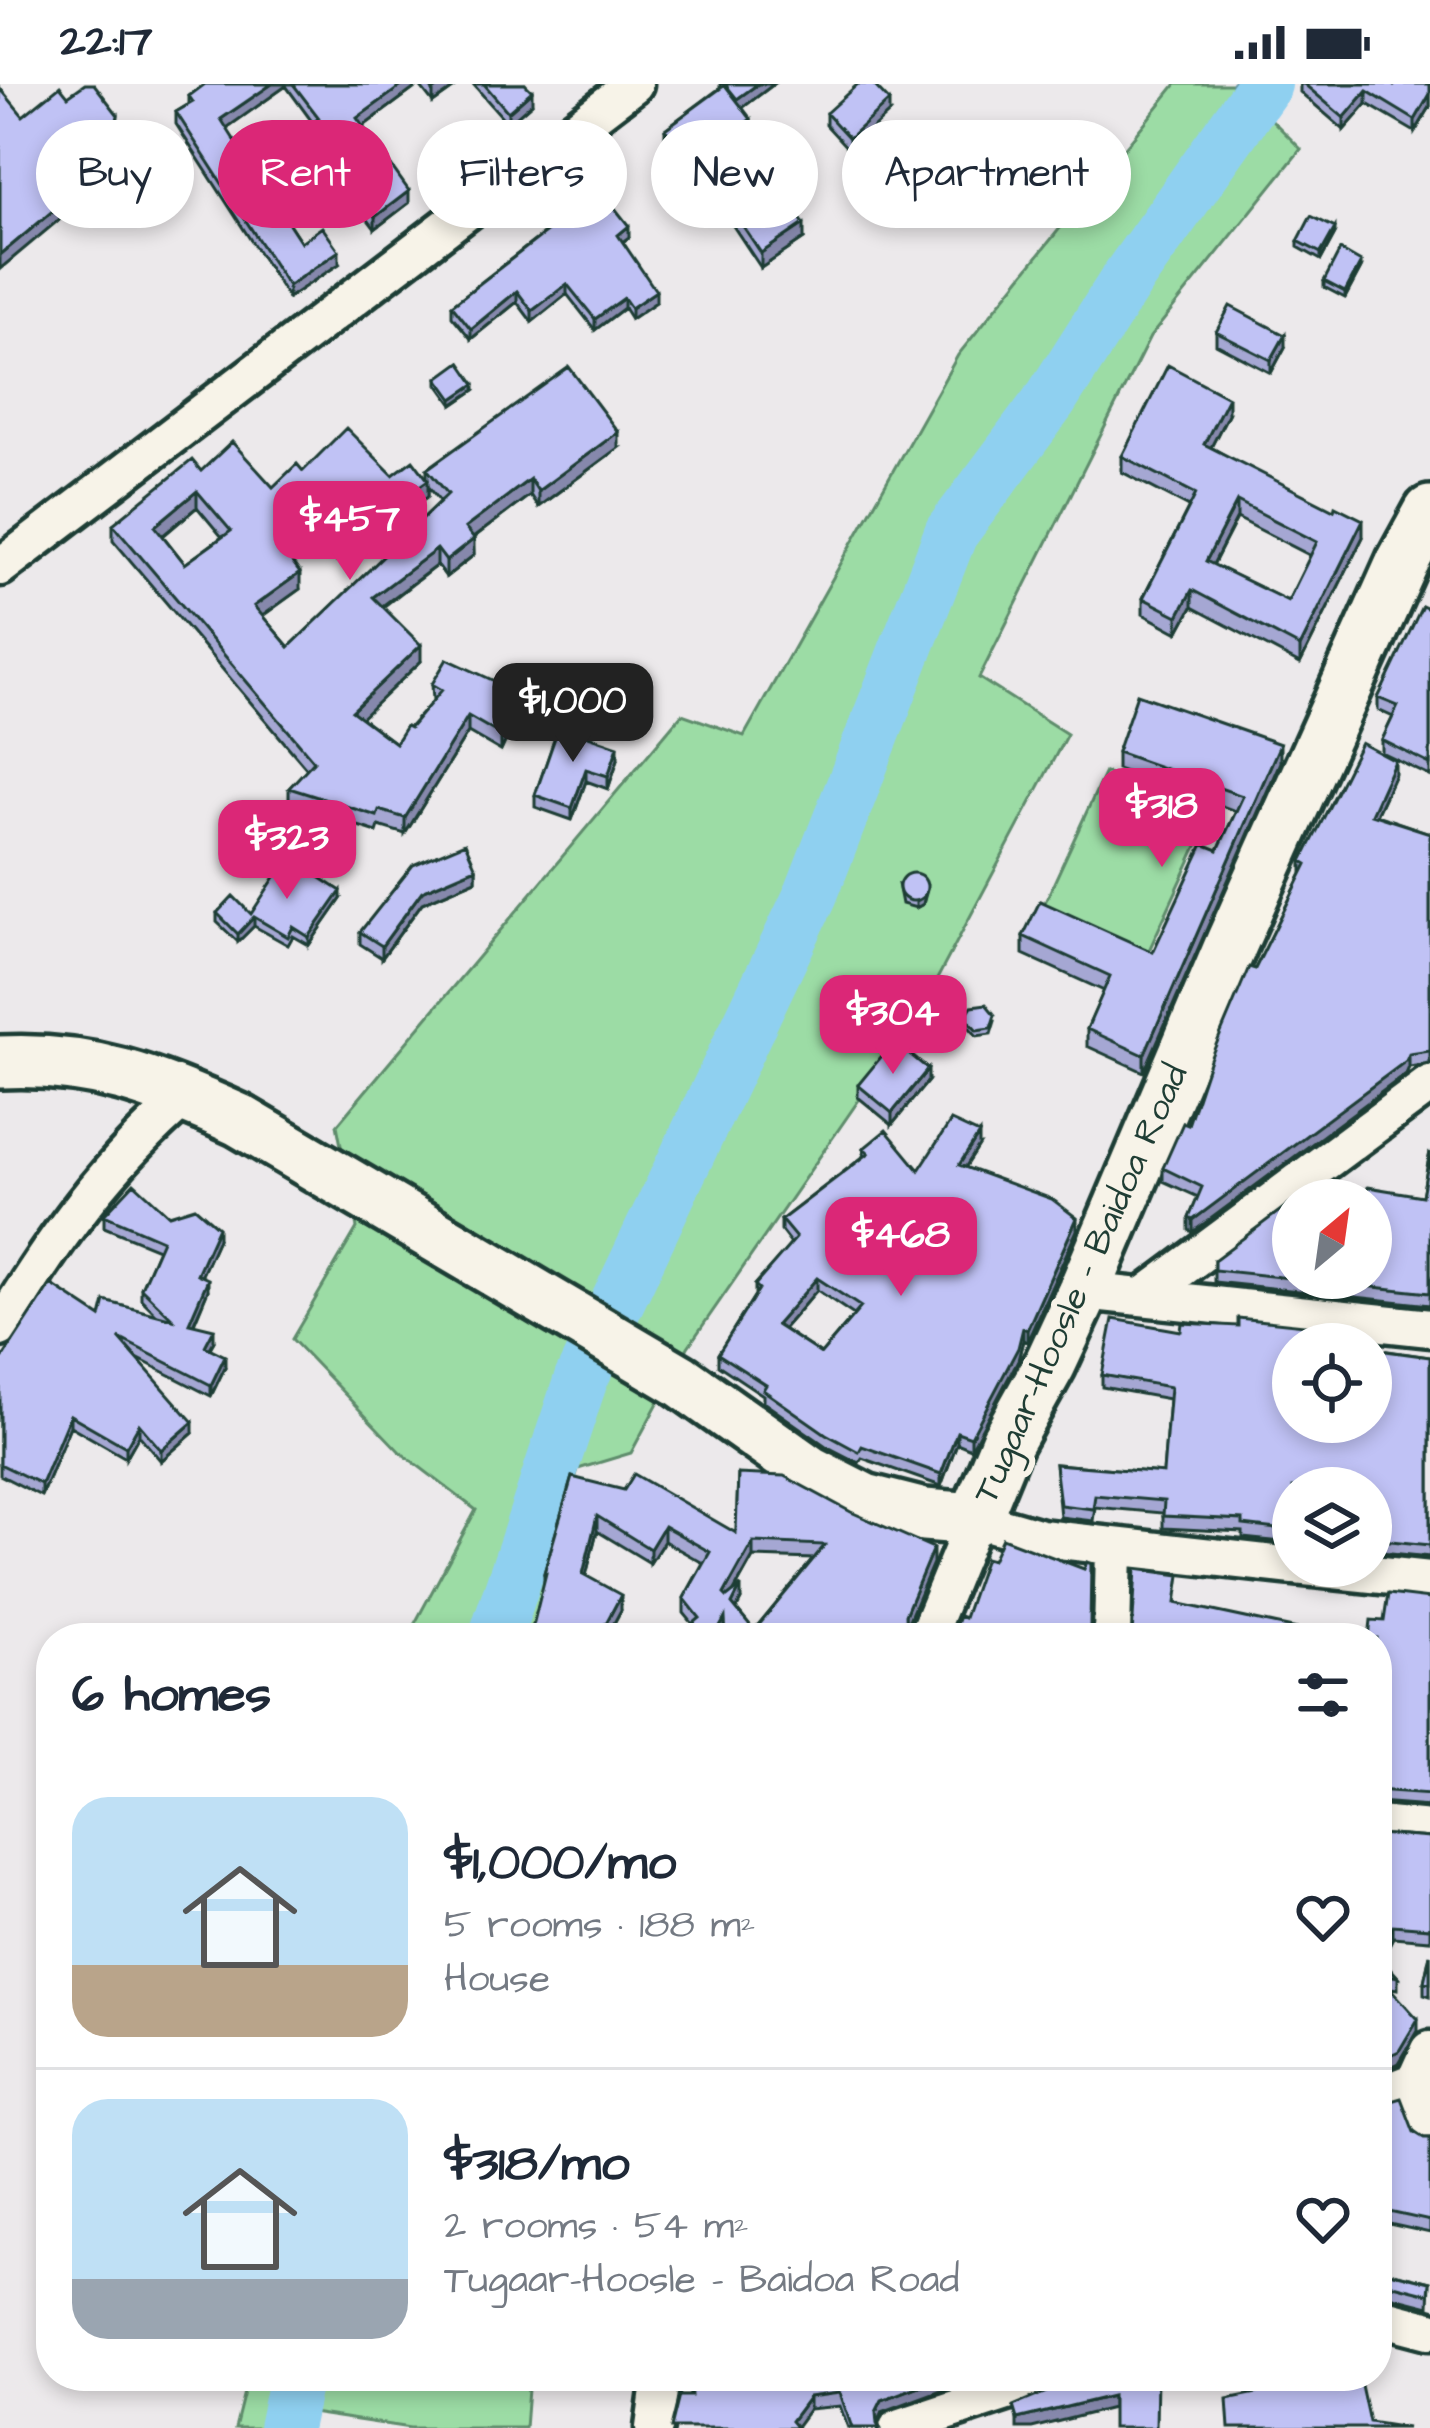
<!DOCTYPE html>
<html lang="en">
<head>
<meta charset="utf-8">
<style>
	body { margin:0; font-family:"Architects Daughter",sans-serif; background:#f6f6f7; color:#1f2937; height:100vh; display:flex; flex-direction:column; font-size:45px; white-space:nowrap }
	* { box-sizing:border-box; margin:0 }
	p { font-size:39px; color:#747a83 }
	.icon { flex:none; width:66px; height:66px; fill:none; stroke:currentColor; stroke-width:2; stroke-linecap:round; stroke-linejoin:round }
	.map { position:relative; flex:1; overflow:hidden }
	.side { position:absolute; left:36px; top:1539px; width:1356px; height:768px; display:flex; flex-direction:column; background:#fff; border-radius:48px; box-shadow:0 6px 18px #0003 }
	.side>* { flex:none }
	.hud { position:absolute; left:36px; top:36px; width:1359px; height:108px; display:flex; gap:24px }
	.needle { width:78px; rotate:29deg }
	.buttons { position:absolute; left:1272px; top:1095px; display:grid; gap:24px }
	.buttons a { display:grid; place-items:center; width:120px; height:120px; border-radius:50%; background:#fff; box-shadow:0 6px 18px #0003; font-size:60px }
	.price { position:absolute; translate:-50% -102px; padding:0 27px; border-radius:24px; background:#db2777; color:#fff; font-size:39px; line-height:78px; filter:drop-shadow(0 3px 6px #0008) }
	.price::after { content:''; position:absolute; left:50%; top:72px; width:36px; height:27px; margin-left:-18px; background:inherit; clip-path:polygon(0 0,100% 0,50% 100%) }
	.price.selected { background:#222; color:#fff }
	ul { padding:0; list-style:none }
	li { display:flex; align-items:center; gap:36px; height:300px; padding:0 36px }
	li+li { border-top:3px solid #e0e1e3 }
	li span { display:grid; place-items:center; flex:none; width:336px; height:240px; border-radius:36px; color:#555 }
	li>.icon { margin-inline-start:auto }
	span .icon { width:144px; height:144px; fill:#fffc; stroke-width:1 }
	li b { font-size:51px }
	h2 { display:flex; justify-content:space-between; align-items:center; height:144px; padding:0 36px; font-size:51px }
	.tag { padding:0 42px; border-radius:54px; background:#fff; box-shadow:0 6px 18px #0003; font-size:42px; line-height:108px }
	.tag.selected { background:#db2777; color:#fff }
	.status { display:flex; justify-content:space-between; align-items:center; height:84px; padding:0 60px; background:#fff; direction:ltr }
	.status svg { height:33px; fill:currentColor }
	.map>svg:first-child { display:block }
	.green { fill:#9cdca5; stroke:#5e8c6c; stroke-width:3 }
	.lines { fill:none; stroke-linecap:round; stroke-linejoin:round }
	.stream { stroke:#6295a5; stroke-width:9 }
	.river { stroke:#8fd0f0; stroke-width:54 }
	.street-casing { stroke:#1f3d34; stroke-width:45 }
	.secondary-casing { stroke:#1f3d34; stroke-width:60 }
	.street { stroke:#f7f3e8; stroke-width:36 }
	.secondary { stroke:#f7f3e8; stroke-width:51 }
	.wall { fill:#a5a7d3; stroke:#1f3d34; stroke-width:3; fill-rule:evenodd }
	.shaded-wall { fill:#8688ac; stroke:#1f3d34; stroke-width:3 }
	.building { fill:#c0c2f5; stroke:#1f3d34; stroke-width:3; fill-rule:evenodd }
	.labels { text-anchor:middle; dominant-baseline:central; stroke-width:12; stroke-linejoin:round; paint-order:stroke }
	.street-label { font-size:36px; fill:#1f3d34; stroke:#f7f3e8 }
</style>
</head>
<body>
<div class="status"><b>22:17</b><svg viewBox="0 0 49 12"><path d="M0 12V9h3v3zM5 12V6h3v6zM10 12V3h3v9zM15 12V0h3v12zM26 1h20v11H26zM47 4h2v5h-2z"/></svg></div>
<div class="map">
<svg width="1430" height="2344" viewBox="0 0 1430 2344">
	<rect width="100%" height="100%" fill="#ece9eb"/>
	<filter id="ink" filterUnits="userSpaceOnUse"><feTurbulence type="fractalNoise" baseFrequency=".00833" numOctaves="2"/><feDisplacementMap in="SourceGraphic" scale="24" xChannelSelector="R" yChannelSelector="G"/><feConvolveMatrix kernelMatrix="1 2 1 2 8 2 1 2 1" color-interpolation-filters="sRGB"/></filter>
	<g filter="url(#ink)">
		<path class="green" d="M1176,0H1236L1301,65L1150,253L979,594L1067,650L919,929L688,1263L631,1369L578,1385L529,1554H407L476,1426L400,1368L292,1255L357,1144L337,1041L682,630L744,652L958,271Z
			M1105,688L1209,736L1145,875L1041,827Z
			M248,2292H529L525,2344H410L311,2329L305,2344H235Z"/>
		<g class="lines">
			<path class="stream" d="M1235,0L1236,37"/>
			<path class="river" d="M495,1554L581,1295L811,810L951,449L1051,315L1130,191L1265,0
				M285,2344L296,2292"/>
			<g class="street-casing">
				<path id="street" d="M0,483L634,0
					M1084,1207L1430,1244
					M1143,1213L1430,1000
					M0,1244C54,1155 107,1080 187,1012
					M1295,1482L1430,1496
					M926,1554L975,1435L1041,1454L1293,1482
					M1112,1554L1114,1463
					M1377,1740L1430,1745
					M1416,1997L1430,2045
					M1377,2012L1416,1997L1430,1966
					M1377,2232L1430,2246
					M654,2344L661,2292
					M898,2344L1055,2292"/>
			</g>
			<g class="secondary-casing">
				<path id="secondary" d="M0,978C90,973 158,999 239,1036L680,1296L810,1388L865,1416L924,1431L975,1435L1007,1357L1050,1280L1084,1207L1232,858L1402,479L1430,428"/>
			</g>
			<use href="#street" class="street"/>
			<use href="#secondary" class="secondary"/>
		</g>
		<path class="wall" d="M205,0H460L433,19L419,1L362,43L409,119L375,145L323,76L272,114L301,158L339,180L288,214L176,40V28L189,20V12ZM286,2L313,39L252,84L226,44Z
			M473,0H525L532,19L508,40Z
			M720,0H774L742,24L751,50L746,53L804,155L761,184L690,77L682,83L665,60V45L720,4Z
			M1300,0H1392L1394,2L1430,0V23L1415,48L1367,20L1344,46L1300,8Z
			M826,29H889L849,66L826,41Z
			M548,99L615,124L629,153L623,158L656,218L631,235L624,224L595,246L567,210L532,238L517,218L471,255L452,232V221L547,147V136L560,126L548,110Z
			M1335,150L1321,176L1298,163V157Z
			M1361,184L1345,214L1324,203V197Z
			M1216,248L1285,263L1271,289L1216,260Z
			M438,294L475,306L453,321L438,300Z
			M1228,330L1211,363L1363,453L1300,580L1192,523L1178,549L1143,530V514L1189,423L1122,388V372ZM1237,434L1311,472L1288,517L1213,481Z
			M618,364L538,423L530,411L473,454L474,471L446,493L437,481L383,523L421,577L361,634L395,659L433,617L432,600L520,625L501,667L468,648L405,750L379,742L377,748L289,720V704L307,685L113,456V440L201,387L273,403L303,387L393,391L427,395V385ZM428,402L441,418L289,563L262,532L300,505L291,476L320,455L337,477L428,412ZM197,423L222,453L185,480L163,452Z
			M1430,526V692L1382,669V656L1393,633L1378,626V614Z
			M559,642L618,675L608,705L586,697L572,736L535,723V711Z
			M1117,668L1280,678L1144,988L1087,962V945L1104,907L1023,870V852L1153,868L1218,766L1236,727L1117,685Z
			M1395,690L1376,731L1430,749V980L1409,983L1406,990L1193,1148L1189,1146V1134L1198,1113L1163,1097V1084L1188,1041L1255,885L1302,790V777Z
			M263,745L309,749L291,769L263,751Z
			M476,784V796L422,819L382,874L360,860V848Z
			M898,800L927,806L923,820L916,824L902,820Z
			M341,815L309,861L293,852L288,861L254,842L238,858L217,838V829L251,830Z
			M968,928L995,937L991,950L977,952L968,942Z
			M928,997L892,1041L858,1013V1001Z
			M979,1062L965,1084L1077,1146L1027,1258L1023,1256L1018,1276L971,1365L957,1359L941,1402L862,1374L859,1379L826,1362L763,1318V1311L718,1281V1270L755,1211V1201L791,1160L781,1147V1136L864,1072V1064L919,1086ZM817,1206L854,1231L821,1270L783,1245Z
			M1430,1068V1221L1214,1198V1176L1293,1194L1422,1112Z
			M104,1131H169L218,1155L201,1192L208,1206L194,1240L214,1257L210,1264L225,1283L211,1312L137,1274L193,1349L161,1377L139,1351L126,1374L70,1342L41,1412L0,1391V1278L101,1233L157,1231L141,1215V1204L158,1165L104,1143Z
			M1181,1247L1333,1259L1430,1273V1473L1371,1467V1404H1293V1459L1243,1454V1448L1163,1444V1429L1095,1423L1093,1437L1060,1433L1055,1380L1163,1389L1169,1315L1102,1303V1291Z
			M738,1390L933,1479L906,1544V1554L725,1548L693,1540L684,1529V1514L703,1479L664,1457L650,1479L597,1447L586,1491L621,1526L606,1554H530L544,1501V1489L572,1393L736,1449ZM753,1473L813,1475L754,1547L736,1525L741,1516L734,1507Z
			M1430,1515V1722L1377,1718L1384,1537Z
			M1377,1750L1430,1754V1856L1393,1853L1382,1875L1398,1893V1905L1390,1904L1418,1947L1399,1979L1377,1989Z
			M1430,1870V1912L1424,1910V1898Z
			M1377,2021L1424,2054H1430V2149L1389,2140L1377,2161Z
			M1377,2185L1430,2198L1429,2222L1382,2210Z
			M689,2292H966L947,2304L882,2328L877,2338L880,2344H848L840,2322L809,2325L690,2312Z"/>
		<path class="shaded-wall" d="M272,0H286V2L221,48V35Z
			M404,0L419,1L357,47V34Z
			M442,0H460L433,19V7Z
			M758,0H774L737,28V15Z
			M532,7V19L508,40V28Z
			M1367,7V20L1344,46V34Z
			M1430,10V23L1415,48V36Z
			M889,17V29L849,66V54Z
			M118,31L117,50L40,111V97Z
			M751,35V50L740,58V43Z
			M323,63V76L267,118V106Z
			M690,63V77L682,83V68Z
			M409,107V119L375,145V133Z
			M61,120V134L0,185V171Z
			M804,140V155L761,184V169Z
			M629,142V153L618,161V151Z
			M1335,144V150L1321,176V169Z
			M339,167V180L288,214V202Z
			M1361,178V184L1345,214V208Z
			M567,200V210L532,238V227Z
			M517,207V218L471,255V245Z
			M656,207V218L631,235V224Z
			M624,214V224L595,246V235Z
			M1285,251V263L1271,289V276Z
			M475,300V306L453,321V315Z
			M1228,313V330L1204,377V360Z
			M618,348V364L538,423V407Z
			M530,395V411L465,460V444Z
			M428,396V412L337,477V461Z
			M197,407V423L155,458V442Z
			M1237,417V434L1206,494V477Z
			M1363,436V453L1300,580V563Z
			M320,439V455L283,482V466Z
			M474,455V471L446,493V477Z
			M437,465V481L373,529V513Z
			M300,489V505L254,538V522Z
			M1192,506V523L1178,549V532Z
			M421,561V577L352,643V627Z
			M520,609V625L501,667V651Z
			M468,632V648L405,750V734Z
			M1280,660V678L1144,988V971Z
			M618,662V675L608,705V692Z
			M1395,677V690L1371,742V730Z
			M586,685V697L572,736V724Z
			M309,743V749L291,769V762Z
			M476,784V796L422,819L382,874V862L422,807Z
			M927,800L923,820L916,824V818Z
			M341,807V815L309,861V853Z
			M254,833V842L238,858V850Z
			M1409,970V983L1406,990L1193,1148V1136Z
			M928,985V997L892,1041V1029Z
			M979,1050V1062L959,1093V1081Z
			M1077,1134V1146L1027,1258V1246Z
			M218,1143V1155L197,1202V1190Z
			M817,1194V1206L776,1253V1241Z
			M208,1195V1206L189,1250V1239Z
			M1023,1244V1256L1018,1276L971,1365V1353Z
			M214,1245V1257L205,1273V1262Z
			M225,1272V1283L211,1312V1301Z
			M70,1331V1342L41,1412V1400Z
			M193,1338V1349L161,1377V1366Z
			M139,1340V1351L126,1374V1363Z
			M957,1348V1359L941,1402V1390Z
			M597,1432V1447L583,1504V1490Z
			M664,1442V1457L650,1479V1465Z
			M753,1458V1473L724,1525V1510Z
			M933,1464V1479L905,1545V1531Z
			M741,1502V1516L732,1534V1520Z
			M621,1511V1526L606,1554H598Z
			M725,1534V1548L722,1554H714Z
			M1393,1841V1853L1377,1883V1870Z
			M1418,1935V1947L1399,1979L1377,1989V1977Z
			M1389,2128V2140L1377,2161V2148Z
			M1382,2198V2210L1377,2212V2199Z
			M946,2292H966L947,2304L882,2328L876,2341V2328L882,2316Z
			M1112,2312V2324L1032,2344H1017V2335Z
			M809,2313V2325L795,2344L791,2337Z"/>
		<path class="building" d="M85,0H94L118,31L117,36L40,97L61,120L0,171V4L23,32L60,2L68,12Z
			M205,0H272L221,35L252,84L319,34L293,0H404L357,34L409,107L375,133L323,63L267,106L301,158L322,143L339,167L288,202L176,28L193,18L189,12Z
			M428,0H442L433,7Z
			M484,0H525L532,7L508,28Z
			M725,0H758L737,15Z
			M858,0H873L889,17L849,54L826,29Z
			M1304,0H1392L1394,2L1396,0H1430V10L1415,36L1367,7L1344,34Z
			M725,1L751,35L740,43L804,140L761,169L690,63L682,68L665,45Z
			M583,72L616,114L610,118L629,142L618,151L656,207L631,224L624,214L595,235L567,200L532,227L517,207L471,245L452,221L553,143L547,136L565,122L548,99Z
			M1311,132L1335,144L1321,169L1298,157Z
			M1340,166L1361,178L1345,208L1324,197Z
			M1230,222L1285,251L1271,276L1216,248Z
			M460,278L475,300L453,315L438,294Z
			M1168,281L1228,313L1204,360L1334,426L1335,422L1363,436L1300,563L1192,506L1178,532L1143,514L1196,410L1122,372ZM1237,417L1317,458L1288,517L1206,477Z
			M569,283L618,348L538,407L530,395L465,444L474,455L446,477L437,465L373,513L421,561L352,627L395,659L406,642L410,644L442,606L432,600L447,575L520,609L501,651L468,632L405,734L379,726L377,732L289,704L314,677L113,440L192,376L201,387L232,358L273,403L297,380L303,387L346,344L393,391L413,376L428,396L337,461L320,439L283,466L300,489L254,522L289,563L448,410L427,385ZM197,407L231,447L185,480L155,442Z
			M1422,522L1430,526V680L1382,656L1398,622L1378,614Z
			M1137,610L1280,660L1144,971L1087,945L1110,892L1023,852L1040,817L1153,868L1203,760L1218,766L1243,712L1117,668Z
			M559,642L618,662L608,692L586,685L572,724L535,711Z
			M1361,659L1395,677L1371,730L1430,749V967L1409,970L1406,977L1193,1136L1189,1134L1202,1103L1163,1084L1183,1039L1188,1041L1210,975L1249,883L1255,885L1307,780L1302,777Z
			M280,723L309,743L291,762L263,745Z
			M465,759L476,784L422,807L382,862L360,848L413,781Z
			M288,773L341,807L309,853L293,843L288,853L254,833L238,850L217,829L233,812L251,830Z
			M899 803a14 14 0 1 1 28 0a14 14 0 1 1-28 0Z
			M986,920L995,931L991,944L977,946L968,936V928L972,922Z
			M894,957L928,985L892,1029L858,1001Z
			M951,1037L979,1050L959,1081L1052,1115L1077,1134L1027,1246L1023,1244L1018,1264L971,1353L957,1348L941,1390L862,1362L859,1368L826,1350L763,1306L766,1301L718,1270L759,1205L755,1201L796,1154L781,1136L869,1069L864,1064L886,1046L919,1086ZM817,1194L861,1223L821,1270L776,1241Z
			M1430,1068V1209L1214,1186V1176L1293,1117V1194H1371V1116H1366L1368,1103L1422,1112Z
			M134,1099L169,1131L195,1123L218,1143L197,1190L208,1195L189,1239L214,1245L205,1262L225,1272L211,1301L119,1254L193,1338L161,1366L139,1340L126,1363L70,1331L41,1400L0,1380V1278L51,1200L101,1233L105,1217L173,1235L141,1204L162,1156L104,1131Z
			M1238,1234L1333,1244L1332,1259L1337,1260H1293V1338H1371V1265L1430,1273V1461L1371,1455V1404H1293V1447L1243,1441V1436L1163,1432L1164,1417L1095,1411L1093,1425L1060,1421L1055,1380L1163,1389L1170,1303L1102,1291L1113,1235L1181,1247L1182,1239L1238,1242Z
			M634,1390L736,1449L738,1390L784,1392L851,1428L933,1464L905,1531L906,1548L902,1554H726L725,1534L714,1554H676L700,1534L684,1514L710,1468L664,1442L650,1465L597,1432L583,1490L621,1511L598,1554H530L546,1489H544L572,1393L624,1406ZM753,1458L825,1461L754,1547L732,1520L741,1502L727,1513L724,1510Z
			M1002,1454L1084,1485L1087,1478L1091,1480L1090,1542L1096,1554H951L959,1532L964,1534L985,1474L992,1476Z
			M1136,1485L1180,1491L1176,1519L1316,1549V1554H1130L1132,1552Z
			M1388,1510L1430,1515V1710L1377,1706V1554H1369L1371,1536L1384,1537Z
			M1377,1750L1430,1754V1844L1393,1841L1377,1870L1398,1893L1377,1889Z
			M1430,1870V1899L1424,1898Z
			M1377,1890L1418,1935L1399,1967L1377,1977Z
			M1401,2014L1414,2048L1424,2054H1430V2137L1389,2128L1377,2148V2021Z
			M1377,2185L1430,2198L1429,2210L1382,2198L1377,2199Z
			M690,2292H946L882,2316L876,2328L877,2340L880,2344H852L840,2309L809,2313L791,2337L797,2344H671L679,2312H691Z
			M1084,2292H1157L1156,2344H1112V2312L1017,2335L1013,2322Z
			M1299,2292H1359L1369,2338L1407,2344H1229L1227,2315L1301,2300Z"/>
	</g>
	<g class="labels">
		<g class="street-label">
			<text transform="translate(1081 1200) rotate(-66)">Tugaar-Hoosle - Baidoa Road</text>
		</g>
	</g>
</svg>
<div class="buttons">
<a><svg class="needle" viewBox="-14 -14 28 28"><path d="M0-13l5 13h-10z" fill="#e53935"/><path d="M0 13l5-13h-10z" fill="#747a83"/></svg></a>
<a><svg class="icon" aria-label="locate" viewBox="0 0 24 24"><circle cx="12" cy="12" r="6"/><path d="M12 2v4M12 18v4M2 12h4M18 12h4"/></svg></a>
<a><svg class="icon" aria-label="layers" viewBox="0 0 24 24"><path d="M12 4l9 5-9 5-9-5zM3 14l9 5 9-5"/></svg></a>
</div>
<b class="price" style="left:350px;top:499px">$457</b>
<b class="price selected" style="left:573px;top:681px">$1,000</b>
<b class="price" style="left:1162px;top:786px">$318</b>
<b class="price" style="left:287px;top:818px">$323</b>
<b class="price" style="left:893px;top:993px">$304</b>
<b class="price" style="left:901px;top:1215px">$468</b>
<div class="hud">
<a class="tag">Buy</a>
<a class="tag selected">Rent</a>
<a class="tag">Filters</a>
<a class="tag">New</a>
<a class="tag">Apartment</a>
</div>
<section class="side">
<h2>6 homes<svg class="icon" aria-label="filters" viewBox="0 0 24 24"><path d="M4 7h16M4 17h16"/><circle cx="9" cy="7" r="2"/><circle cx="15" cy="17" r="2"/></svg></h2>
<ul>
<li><span style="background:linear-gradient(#bfe0f5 70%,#b9a48a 0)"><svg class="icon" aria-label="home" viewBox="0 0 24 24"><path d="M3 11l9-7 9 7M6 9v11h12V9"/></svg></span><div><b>$1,000/mo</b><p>5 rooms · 188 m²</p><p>House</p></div><svg class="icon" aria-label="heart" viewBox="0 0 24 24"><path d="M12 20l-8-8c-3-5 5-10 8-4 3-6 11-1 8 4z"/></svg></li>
<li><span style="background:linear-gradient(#bfe0f5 75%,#9aa5b1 0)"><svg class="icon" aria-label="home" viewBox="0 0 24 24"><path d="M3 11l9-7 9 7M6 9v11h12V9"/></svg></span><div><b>$318/mo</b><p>2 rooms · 54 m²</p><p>Tugaar-Hoosle - Baidoa Road</p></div><svg class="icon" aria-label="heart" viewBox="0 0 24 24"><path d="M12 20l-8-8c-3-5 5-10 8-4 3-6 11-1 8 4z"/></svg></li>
</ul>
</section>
</div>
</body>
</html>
